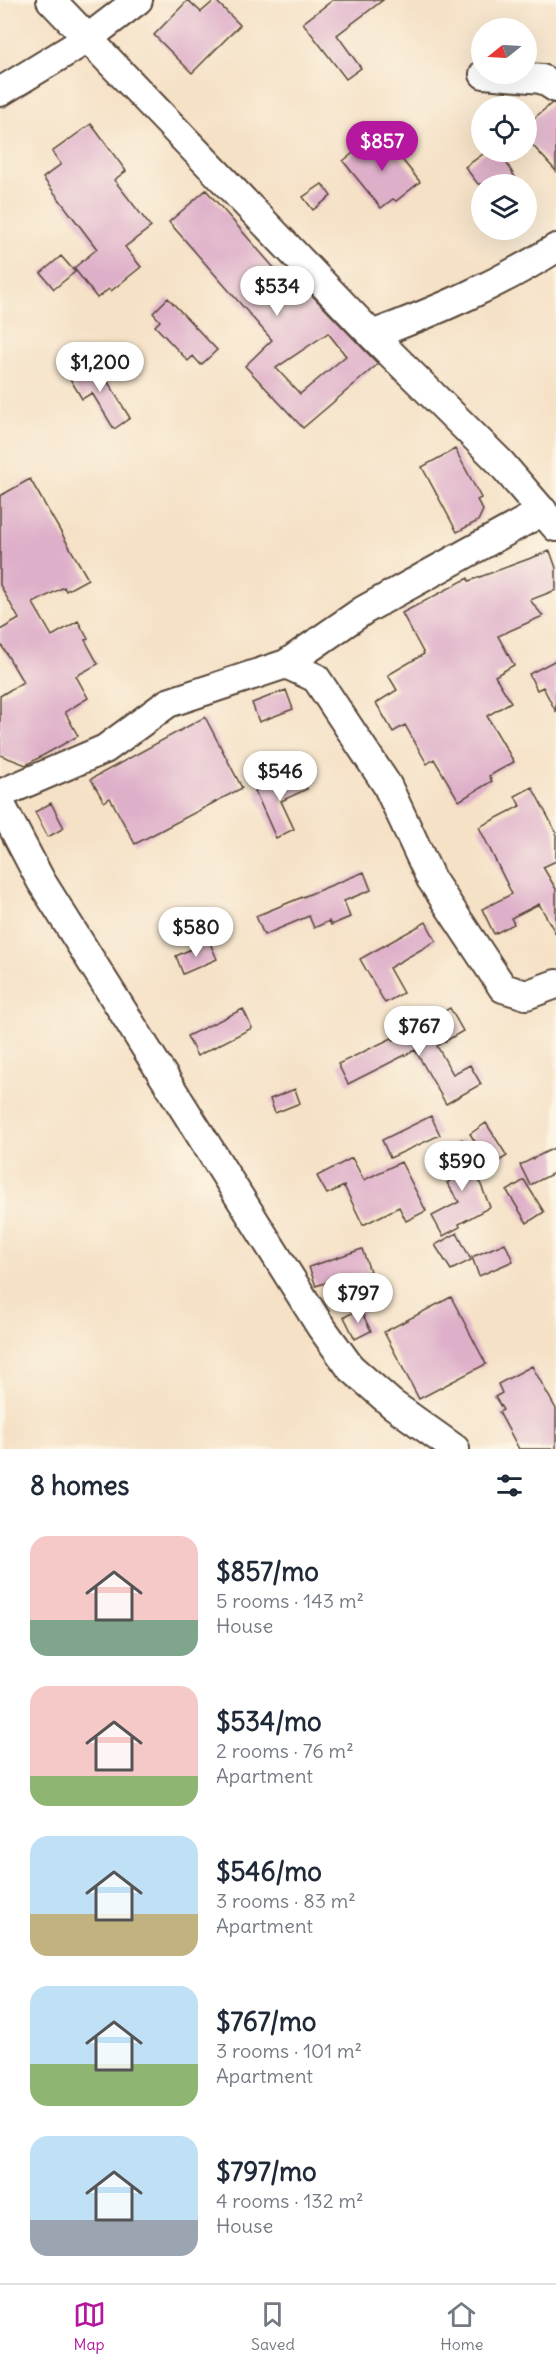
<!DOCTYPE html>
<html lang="en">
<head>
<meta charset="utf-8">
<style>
	body { margin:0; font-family:Delius,sans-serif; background:#f2f2f3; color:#1f2937; height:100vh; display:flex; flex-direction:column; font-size:22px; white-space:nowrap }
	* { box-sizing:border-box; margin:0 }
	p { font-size:20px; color:#747a83 }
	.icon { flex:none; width:33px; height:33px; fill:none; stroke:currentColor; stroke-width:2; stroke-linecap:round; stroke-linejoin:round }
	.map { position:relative; height:1449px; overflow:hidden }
	.details { display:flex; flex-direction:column; background:#fff; flex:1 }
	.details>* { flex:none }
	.needle { width:39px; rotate:252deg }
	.fabs { position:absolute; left:471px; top:18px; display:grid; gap:12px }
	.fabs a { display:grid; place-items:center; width:66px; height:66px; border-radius:50%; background:#fff; box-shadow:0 6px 24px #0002; font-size:30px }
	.price { position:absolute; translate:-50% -51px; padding:0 14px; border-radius:21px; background:#fff; color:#222; font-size:20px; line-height:39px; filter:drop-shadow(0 2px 3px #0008) }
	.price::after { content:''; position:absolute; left:50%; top:36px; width:18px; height:14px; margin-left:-9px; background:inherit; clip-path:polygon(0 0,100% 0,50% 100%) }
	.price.active { background:#b5179e; color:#fff }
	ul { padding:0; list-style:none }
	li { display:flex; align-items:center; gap:18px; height:150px; padding:0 30px }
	li span { display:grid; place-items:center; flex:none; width:168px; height:120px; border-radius:18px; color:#555 }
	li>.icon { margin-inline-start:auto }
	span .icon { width:72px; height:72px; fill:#fffc; stroke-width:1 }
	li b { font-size:26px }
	h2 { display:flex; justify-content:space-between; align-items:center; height:72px; padding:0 30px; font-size:26px }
	.tabs { display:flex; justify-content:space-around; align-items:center; height:84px; border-top:2px solid #e0e1e3; background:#fff; font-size:16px; color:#747a83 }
	.tabs a { display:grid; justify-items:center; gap:3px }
	.tabs .active { color:#b5179e }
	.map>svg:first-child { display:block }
	.building { fill:#deafc9; fill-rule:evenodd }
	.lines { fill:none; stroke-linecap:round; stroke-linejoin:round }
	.minor-casing { stroke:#574537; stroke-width:32 }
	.minor { stroke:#fff; stroke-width:28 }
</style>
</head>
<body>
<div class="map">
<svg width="556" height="1449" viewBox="0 0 556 1449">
	<rect width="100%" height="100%" fill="#fcf5e5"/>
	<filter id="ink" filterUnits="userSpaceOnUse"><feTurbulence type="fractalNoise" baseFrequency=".0167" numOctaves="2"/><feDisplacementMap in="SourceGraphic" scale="12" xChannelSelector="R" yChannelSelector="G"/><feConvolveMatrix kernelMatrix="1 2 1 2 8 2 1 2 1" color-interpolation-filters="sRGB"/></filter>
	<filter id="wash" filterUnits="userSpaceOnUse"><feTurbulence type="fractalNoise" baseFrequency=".008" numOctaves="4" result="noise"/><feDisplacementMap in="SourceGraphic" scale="24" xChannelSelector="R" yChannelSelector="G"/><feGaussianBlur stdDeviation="1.35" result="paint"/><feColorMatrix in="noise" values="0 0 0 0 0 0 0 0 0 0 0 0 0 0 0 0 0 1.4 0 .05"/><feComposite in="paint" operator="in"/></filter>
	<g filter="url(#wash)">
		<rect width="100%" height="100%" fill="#f5e1c6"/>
		<g id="blocks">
			<path class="building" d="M188,0L201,12L215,0L240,25L192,73L154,35Z
				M333,0H383L337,35L361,68L346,79L303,23Z
				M552,103L556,104V171L526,138V125Z
				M91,124L126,171L114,180L151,227L125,247L141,267L111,291L109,289L97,298L74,268L97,249L43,178L61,164L52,152Z
				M385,138L420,182L396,201L393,199L381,208L343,161L365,144L370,150Z
				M486,152H500L519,184H478L465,167Z
				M322,184L331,196L313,210L303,197Z
				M206,190L296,293L303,286L378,364L303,428L245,366L272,340L169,222ZM328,333L346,356L300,394L276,368Z
				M61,256L75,272L54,289L41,273Z
				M168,298L217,350L201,365L193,356L188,361L155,326L160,321L153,313Z
				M95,361L130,418L114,429L92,393L82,399L69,377Z
				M455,449L481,498L477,500L483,510L478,521L457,532L422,467Z
				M30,479L88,579L66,591L64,587L33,603L52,636L78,621L88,639L85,640L98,664L76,676L88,698L65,712L78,736L26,765L0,755V696L23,682L0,643V630L19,619L0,585V496Z
				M550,551L556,568V590L530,600L543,616L498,636L514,665L495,676L511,702L487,716L514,762L489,776L492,781L459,801L434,759L427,764L405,725L393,732L376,703L397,690L388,675L424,654L402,613L468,578L469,581Z
				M556,660V712L543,687L537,690L529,674Z
				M286,690L293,709L259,722L252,703Z
				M205,717L242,788L135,844L110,798L104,802L91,779Z
				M298,771L307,789L281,801L294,829L276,838L255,791Z
				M532,787L556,832V861L543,867L556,889V934L539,904L511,918L514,924L494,934L482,909L512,894L479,827L520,806L515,796Z
				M51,803L64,828L48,837L35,812Z
				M364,872L371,890L344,901L350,917L331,925L329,921L314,928L309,916L264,935L256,916Z
				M426,922L436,941L389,968L403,993L385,1003L360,959Z
				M209,941L217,959L183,974L176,956Z
				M450,1008L463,1031L437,1046L453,1074L470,1065L481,1084L446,1104L415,1050L348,1084L338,1064L392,1038L394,1040Z
				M243,1009L252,1028L197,1056L187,1036Z
				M295,1089L300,1103L275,1113L270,1099Z
				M431,1116L440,1135L390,1158L382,1140Z
				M486,1123L507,1156L491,1166L470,1134Z
				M462,1139L490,1207L459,1224L460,1227L443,1236L432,1216L459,1202L447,1183L461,1174L445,1149Z
				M556,1147V1172L530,1185L520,1165Z
				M352,1158L364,1180L401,1162L426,1211L406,1221L399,1207L363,1225L344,1186L327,1194L317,1176Z
				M524,1180L544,1212L527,1223L507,1191Z
				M457,1233L471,1260L451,1270L435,1245Z
				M505,1243L513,1261L479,1276L472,1257Z
				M362,1249L370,1271L334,1284L333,1280L316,1286L309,1267Z
				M451,1297L486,1364L419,1399L384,1332Z
				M360,1309L371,1331L355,1339L344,1317Z
				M532,1366L556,1409V1449H519L499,1412L503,1410L495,1397L502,1393L498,1384Z"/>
		</g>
	</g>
	<g filter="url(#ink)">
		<use href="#blocks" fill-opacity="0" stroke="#574537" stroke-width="1.5"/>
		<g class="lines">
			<g class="minor-casing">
				<path id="minor" d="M51,0L372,335L500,462L556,527
					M484,74L542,79L556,88
					M0,92L87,39L138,0
					M372,335C437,311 497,285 556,248
					M286,664L364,610L543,511
					M0,794L105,749L168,703L286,664L316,678L387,785L431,879L503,988L526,995L556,984
					M0,803L41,881L321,1327L350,1367L392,1404L455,1449"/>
			</g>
			<use href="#minor" class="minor"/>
		</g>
	</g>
</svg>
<div class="fabs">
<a><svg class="needle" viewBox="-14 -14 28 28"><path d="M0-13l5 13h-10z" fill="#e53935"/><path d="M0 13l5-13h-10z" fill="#747a83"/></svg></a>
<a><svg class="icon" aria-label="locate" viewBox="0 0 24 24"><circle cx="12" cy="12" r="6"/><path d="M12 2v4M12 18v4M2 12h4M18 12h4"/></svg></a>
<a><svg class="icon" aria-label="layers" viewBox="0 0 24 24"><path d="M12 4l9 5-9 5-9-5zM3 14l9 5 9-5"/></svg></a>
</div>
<b class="price active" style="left:382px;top:172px">$857</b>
<b class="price" style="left:277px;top:317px">$534</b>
<b class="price" style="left:100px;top:393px">$1,200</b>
<b class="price" style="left:280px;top:802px">$546</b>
<b class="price" style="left:196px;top:958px">$580</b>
<b class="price" style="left:419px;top:1057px">$767</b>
<b class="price" style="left:462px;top:1192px">$590</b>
<b class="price" style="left:358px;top:1324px">$797</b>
</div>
<section class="details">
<h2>8 homes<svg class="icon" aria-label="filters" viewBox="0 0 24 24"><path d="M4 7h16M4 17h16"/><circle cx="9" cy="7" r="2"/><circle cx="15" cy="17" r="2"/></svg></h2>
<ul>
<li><span style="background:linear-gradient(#f6c9c9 70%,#7fa58c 0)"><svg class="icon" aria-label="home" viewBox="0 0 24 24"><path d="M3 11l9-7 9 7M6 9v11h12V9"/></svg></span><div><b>$857/mo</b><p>5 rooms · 143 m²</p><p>House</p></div></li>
<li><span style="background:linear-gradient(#f6c9c9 75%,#8fb573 0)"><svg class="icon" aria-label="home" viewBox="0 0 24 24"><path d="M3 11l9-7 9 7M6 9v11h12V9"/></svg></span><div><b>$534/mo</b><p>2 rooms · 76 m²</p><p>Apartment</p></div></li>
<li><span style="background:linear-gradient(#bfe0f5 65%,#c2b280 0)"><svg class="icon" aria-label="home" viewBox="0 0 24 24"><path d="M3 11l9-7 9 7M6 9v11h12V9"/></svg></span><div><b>$546/mo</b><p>3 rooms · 83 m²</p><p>Apartment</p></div></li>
<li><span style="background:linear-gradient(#bfe0f5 65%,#8fb573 0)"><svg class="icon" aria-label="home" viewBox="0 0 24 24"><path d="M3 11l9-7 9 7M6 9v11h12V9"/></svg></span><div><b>$767/mo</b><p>3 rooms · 101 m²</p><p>Apartment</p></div></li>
<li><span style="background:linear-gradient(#bfe0f5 70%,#9aa5b1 0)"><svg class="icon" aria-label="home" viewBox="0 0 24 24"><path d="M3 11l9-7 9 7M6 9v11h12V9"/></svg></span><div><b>$797/mo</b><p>4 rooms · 132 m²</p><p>House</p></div></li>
</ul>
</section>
<nav class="tabs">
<a class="active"><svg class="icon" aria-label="map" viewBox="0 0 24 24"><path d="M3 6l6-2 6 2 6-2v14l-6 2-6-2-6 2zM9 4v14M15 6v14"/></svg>Map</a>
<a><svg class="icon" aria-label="saved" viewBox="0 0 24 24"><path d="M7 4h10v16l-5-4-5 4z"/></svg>Saved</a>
<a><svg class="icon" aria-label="home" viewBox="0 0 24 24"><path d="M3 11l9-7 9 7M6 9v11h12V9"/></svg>Home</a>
</nav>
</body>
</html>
